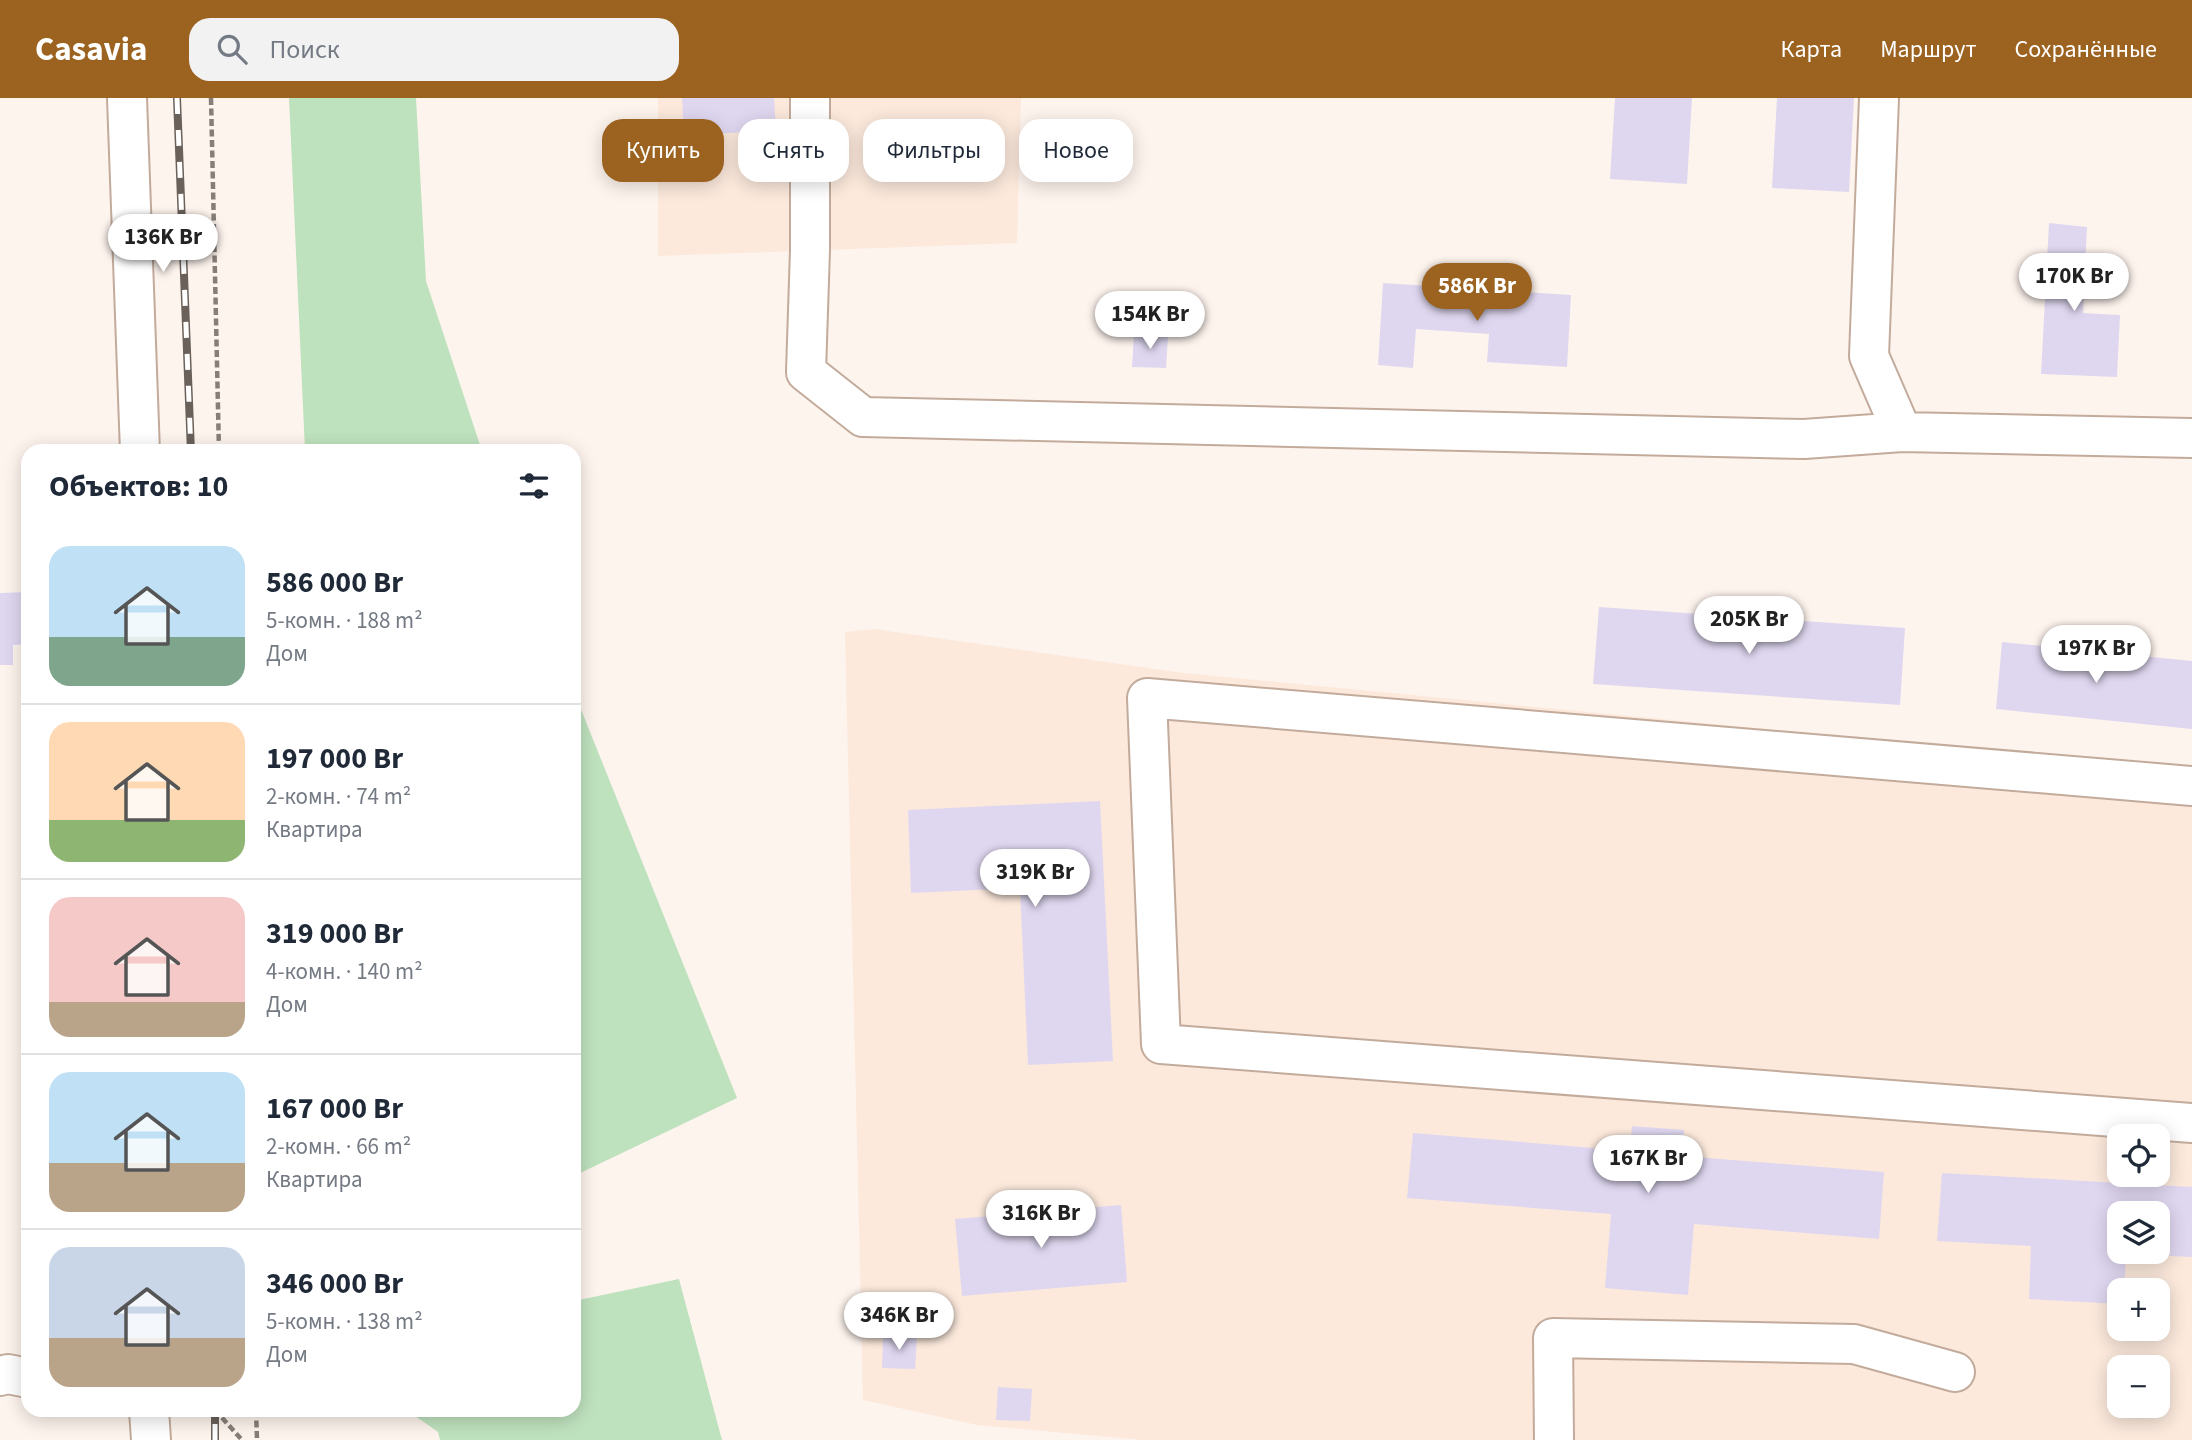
<!DOCTYPE html>
<html lang="ru">
<head>
<meta charset="utf-8">
<style>
	body { margin:0; font-family:"Source Sans 3",sans-serif; background:#f2f2f3; color:#1f2937; height:100vh; display:flex; flex-direction:column; font-size:26px; white-space:nowrap }
	* { box-sizing:border-box; margin:0 }
	p { font-size:23px; color:#747a83 }
	.icon { flex:none; width:38px; height:38px; fill:none; stroke:currentColor; stroke-width:2; stroke-linecap:round; stroke-linejoin:round }
	.map { position:relative; flex:1; overflow:hidden }
	.details { position:absolute; left:21px; top:346px; width:560px; height:973px; display:flex; flex-direction:column; background:#fff; border-radius:21px; box-shadow:0 4px 18px #0003 }
	.details>* { flex:none }
	.banner { position:absolute; left:602px; top:21px; width:665px; height:63px; display:flex; gap:14px }
	.buttons { position:absolute; left:2107px; top:1026px; display:grid; gap:14px }
	.buttons a { display:grid; place-items:center; width:63px; height:63px; border-radius:14px; background:#fff; box-shadow:0 4px 18px #0003; font-size:35px }
	.price { position:absolute; translate:-50% -60px; padding:0 16px; border-radius:24px; background:#fff; color:#222; font-size:23px; line-height:46px; filter:drop-shadow(0 2px 4px #0008) }
	.price::after { content:''; position:absolute; left:50%; top:42px; width:21px; height:16px; margin-left:-10px; background:inherit; clip-path:polygon(0 0,100% 0,50% 100%) }
	.price.current { background:#9b6220; color:#fff }
	ul { padding:0; list-style:none }
	li { display:flex; align-items:center; gap:21px; height:175px; padding:0 28px }
	li+li { border-top:2px solid #e0e1e3 }
	li span { display:grid; place-items:center; flex:none; width:196px; height:140px; border-radius:21px; color:#555 }
	li>.icon { margin-inline-start:auto }
	span .icon { width:84px; height:84px; fill:#fffc; stroke-width:1 }
	li b { font-size:30px }
	h2 { display:flex; justify-content:space-between; align-items:center; height:84px; padding:0 28px; font-size:30px }
	.pill { padding:0 24px; border-radius:21px; background:#fff; box-shadow:0 4px 18px #0003; font-size:24px; line-height:63px }
	.pill.current { background:#9b6220; color:#fff }
	header { display:flex; align-items:center; gap:42px; box-sizing:border-box; height:98px; padding:0 35px; background:#9b6220; color:#fff }
	header strong { font-size:33px }
	nav { display:flex; gap:38px; margin-inline-start:auto; font-size:24px }
	.search { width:490px; height:63px; background:#f2f2f3; display:flex; align-items:center; gap:18px; box-sizing:border-box; padding:0 24px; border-radius:21px; color:#747a83; font-size:26px }
	.map>svg:first-child { display:block }
	.built { fill:#fce9dc; fill-rule:evenodd }
	.green { fill:#bfe2be }
	.building { fill:#dfd7f0; fill-rule:evenodd }
	.lines { fill:none; stroke-linecap:round; stroke-linejoin:round }
	.minor-casing { stroke:#c3ab9c; stroke-width:42 }
	.path { stroke:#877e78; stroke-width:4.5; stroke-dasharray:7 3.5; stroke-linecap:butt }
	.minor { stroke:#fff; stroke-width:38 }
	.rail-casing { stroke:#6a615b; stroke-width:8 }
	.rail { stroke:#fff; stroke-width:5; stroke-dasharray:16; stroke-linecap:butt }
</style>
</head>
<body>
<header>
<strong>Casavia</strong>
<div class="search"><svg class="icon" aria-label="search" viewBox="0 0 24 24"><circle cx="10" cy="10" r="6"/><path d="M15 15l6 6"/></svg>Поиск</div>
<nav><a>Карта</a><a>Маршрут</a><a>Сохранённые</a></nav>
</header>
<div class="map">
<svg width="2192" height="1342" viewBox="0 0 2192 1342">
	<rect width="100%" height="100%" fill="#fef4ee"/>
	<path class="built" d="M658,0H1021L1017,145L658,158Z
		M874,531L1184,575L2192,672V1342H1142L977,1327L863,1302L845,534ZM2119,1038H2158V1076H2119ZM2119,1115H2158V1153H2119ZM2119,1192H2158V1230H2119ZM2119,1269H2158V1307H2119Z"/>
	<path class="green" d="M289,0H416L426,183L482,353H305Z
		M574,594L737,1000L574,1078Z
		M679,1181L722,1342H440L438,1334L408,1313L574,1312V1203Z"/>
	<path class="building" d="M682,0H774L776,32L684,38Z
		M1615,0H1692L1687,86L1610,81Z
		M1777,0H1854L1849,94L1772,90Z
		M2049,125L2087,129L2083,215L2120,217L2117,279L2041,276Z
		M1383,185L1571,197L1567,269L1487,264L1489,236L1416,231L1413,270L1378,267Z
		M1134,237L1168,238L1166,270L1132,269Z
		M27,494L28,546L13,547V567H0V495Z
		M1599,509L1905,530L1900,607L1593,586Z
		M2002,544L2192,563V631L1996,611Z
		M1100,703L1113,963L1028,967L1020,790L911,795L908,712Z
		M1632,1028L1684,1032L1682,1058L1884,1074L1879,1141L1694,1126L1688,1197L1605,1190L1611,1116L1407,1100L1413,1035L1630,1053Z
		M1942,1075L2192,1089V1159L2126,1156L2124,1192H2119V1206L2029,1201L2031,1148L1937,1143ZM2119,1115H2158V1153H2119Z
		M1121,1107L1127,1184L962,1198L955,1121Z
		M883,1238L917,1239L915,1271L882,1270Z
		M998,1289L1032,1291L1030,1323L996,1322Z"/>
	<g class="lines">
		<g class="minor-casing">
			<path id="minor" d="M127,0L140,354
				M810,0V152L806,274L863,319L1804,341L1902,334
				M1879,0L1869,258L1902,334L2192,340
				M2192,688L1147,600L1161,946L2192,1025
				M0,1278L8,1276L28,1280
				M149,1312L151,1342
				M1554,1342L1553,1240L1854,1246L1955,1274"/>
		</g>
		<path class="path" d="M211,0L219,354
			M215,1312L242,1342
			M256,1312L257,1342"/>
		<use href="#minor" class="minor"/>
		<g class="rail-casing">
			<path id="rail" d="M177,0L191,354
				M215,1342V1312"/>
		</g>
		<use href="#rail" class="rail"/>
	</g>
</svg>
<div class="buttons">
<a><svg class="icon" aria-label="locate" viewBox="0 0 24 24"><circle cx="12" cy="12" r="6"/><path d="M12 2v4M12 18v4M2 12h4M18 12h4"/></svg></a>
<a><svg class="icon" aria-label="layers" viewBox="0 0 24 24"><path d="M12 4l9 5-9 5-9-5zM3 14l9 5 9-5"/></svg></a>
<a>+</a>
<a>−</a>
</div>
<b class="price" style="left:163px;top:176px">136K Br</b>
<b class="price" style="left:2074px;top:215px">170K Br</b>
<b class="price current" style="left:1477px;top:225px">586K Br</b>
<b class="price" style="left:1150px;top:253px">154K Br</b>
<b class="price" style="left:1749px;top:558px">205K Br</b>
<b class="price" style="left:2096px;top:587px">197K Br</b>
<b class="price" style="left:1035px;top:811px">319K Br</b>
<b class="price" style="left:1648px;top:1097px">167K Br</b>
<b class="price" style="left:1041px;top:1152px">316K Br</b>
<b class="price" style="left:899px;top:1254px">346K Br</b>
<div class="banner">
<a class="pill current">Купить</a>
<a class="pill">Снять</a>
<a class="pill">Фильтры</a>
<a class="pill">Новое</a>
</div>
<section class="details">
<h2>Объектов: 10<svg class="icon" aria-label="filters" viewBox="0 0 24 24"><path d="M4 7h16M4 17h16"/><circle cx="9" cy="7" r="2"/><circle cx="15" cy="17" r="2"/></svg></h2>
<ul>
<li><span style="background:linear-gradient(#bfe0f5 65%,#7fa58c 0)"><svg class="icon" aria-label="home" viewBox="0 0 24 24"><path d="M3 11l9-7 9 7M6 9v11h12V9"/></svg></span><div><b>586 000 Br</b><p>5-комн. · 188 m²</p><p>Дом</p></div></li>
<li><span style="background:linear-gradient(#ffd9b3 70%,#8fb573 0)"><svg class="icon" aria-label="home" viewBox="0 0 24 24"><path d="M3 11l9-7 9 7M6 9v11h12V9"/></svg></span><div><b>197 000 Br</b><p>2-комн. · 74 m²</p><p>Квартира</p></div></li>
<li><span style="background:linear-gradient(#f6c9c9 75%,#b9a48a 0)"><svg class="icon" aria-label="home" viewBox="0 0 24 24"><path d="M3 11l9-7 9 7M6 9v11h12V9"/></svg></span><div><b>319 000 Br</b><p>4-комн. · 140 m²</p><p>Дом</p></div></li>
<li><span style="background:linear-gradient(#bfe0f5 65%,#b9a48a 0)"><svg class="icon" aria-label="home" viewBox="0 0 24 24"><path d="M3 11l9-7 9 7M6 9v11h12V9"/></svg></span><div><b>167 000 Br</b><p>2-комн. · 66 m²</p><p>Квартира</p></div></li>
<li><span style="background:linear-gradient(#c9d6e8 65%,#b9a48a 0)"><svg class="icon" aria-label="home" viewBox="0 0 24 24"><path d="M3 11l9-7 9 7M6 9v11h12V9"/></svg></span><div><b>346 000 Br</b><p>5-комн. · 138 m²</p><p>Дом</p></div></li>
</ul>
</section>
</div>
</body>
</html>
